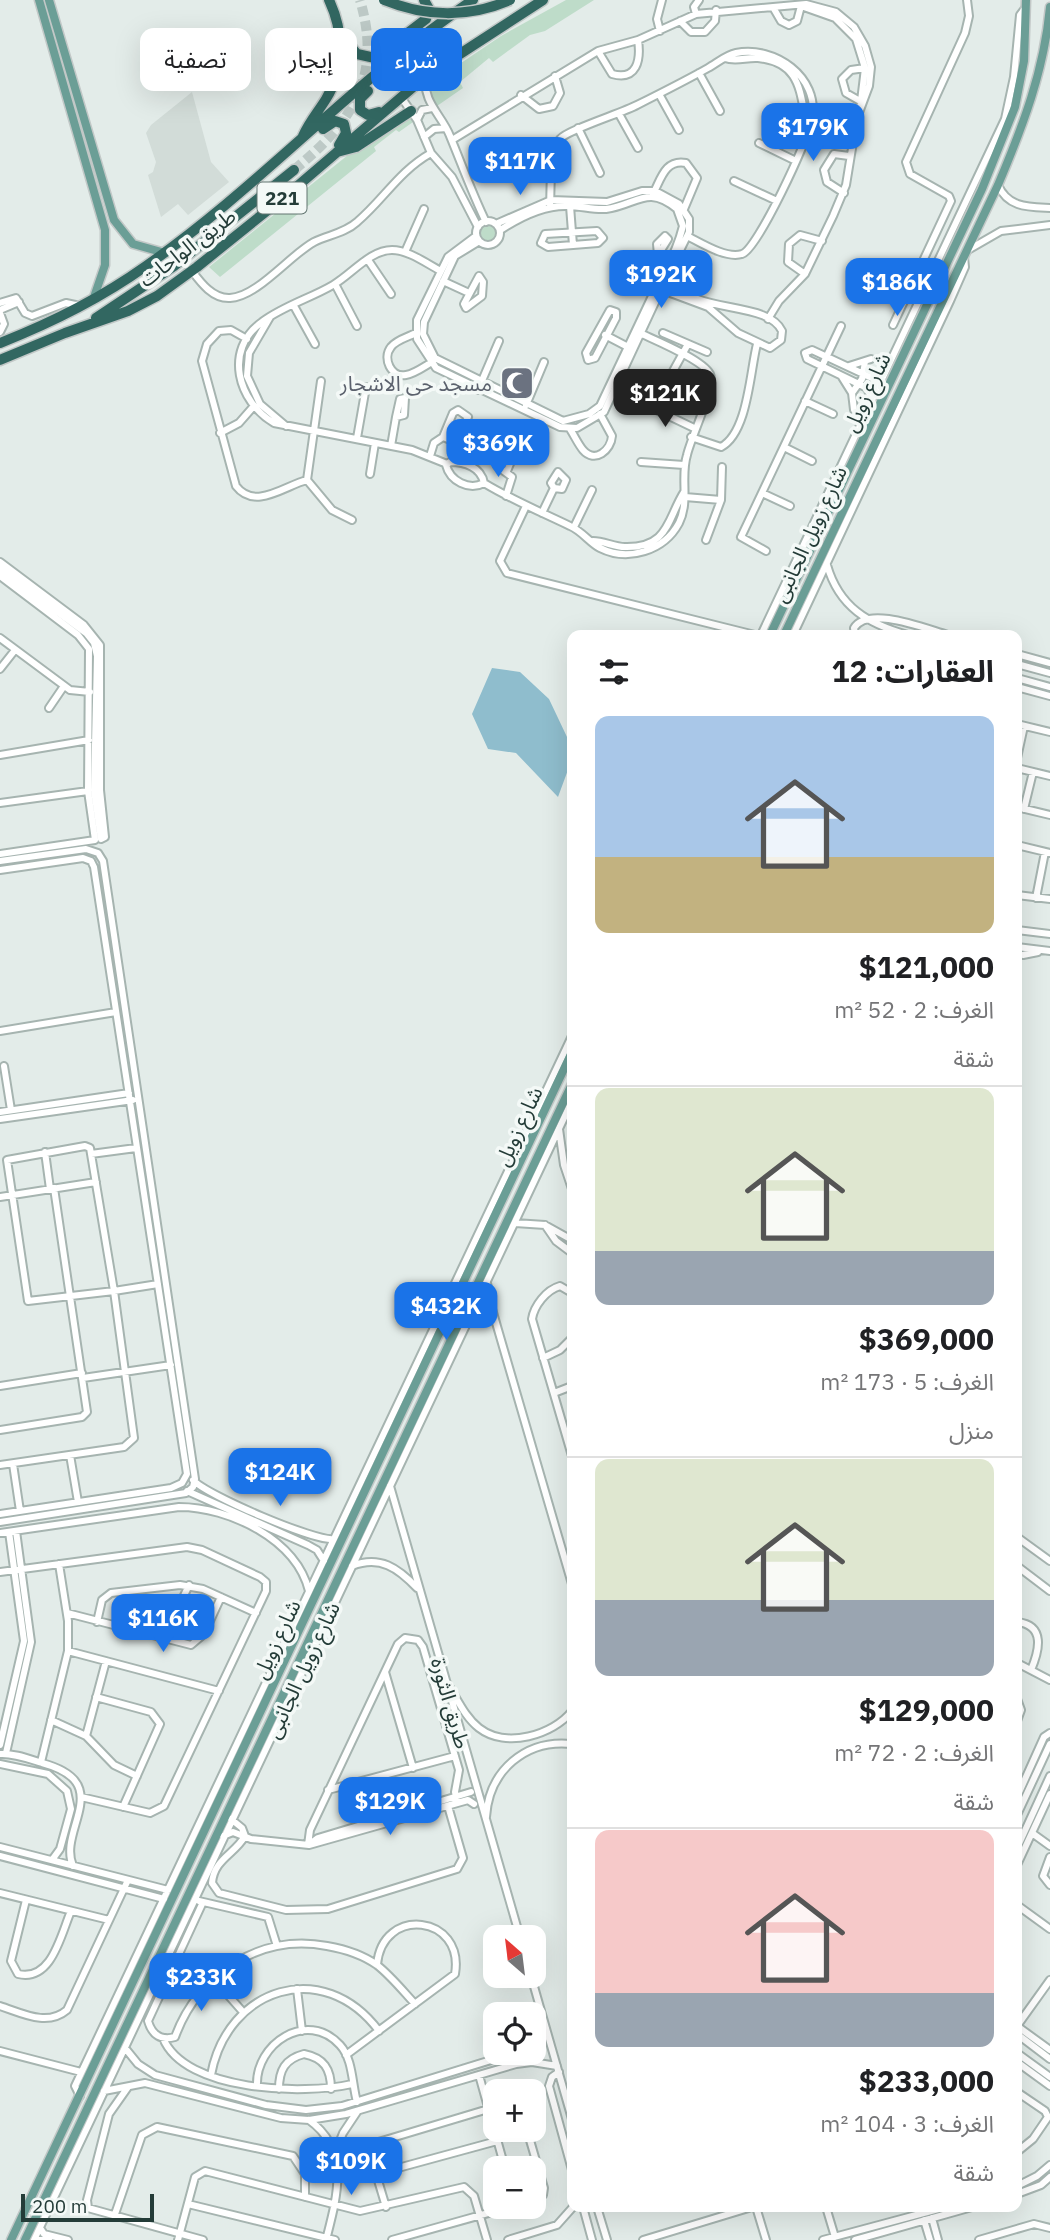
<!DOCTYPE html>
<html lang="ar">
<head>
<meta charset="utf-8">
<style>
	body { margin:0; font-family:"IBM Plex Sans","Noto Sans Arabic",sans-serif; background:#f2f2f2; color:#202124; direction:rtl; height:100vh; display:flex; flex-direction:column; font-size:26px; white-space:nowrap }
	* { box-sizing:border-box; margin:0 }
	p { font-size:23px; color:#757577 }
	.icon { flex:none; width:38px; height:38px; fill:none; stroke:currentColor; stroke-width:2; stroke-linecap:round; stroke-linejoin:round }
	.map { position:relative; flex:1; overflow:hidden; direction:ltr }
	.sheet { position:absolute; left:567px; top:630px; width:455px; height:1582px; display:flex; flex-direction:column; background:#fff; border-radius:14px; box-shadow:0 7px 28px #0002; direction:rtl }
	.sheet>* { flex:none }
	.top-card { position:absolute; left:21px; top:28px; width:441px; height:63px; direction:rtl; display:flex; gap:14px }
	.needle { width:46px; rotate:332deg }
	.controls { position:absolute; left:483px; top:1925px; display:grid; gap:14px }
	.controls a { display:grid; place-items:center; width:63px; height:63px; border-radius:14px; background:#fff; box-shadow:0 7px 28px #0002; font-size:35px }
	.scale { position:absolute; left:21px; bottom:18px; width:133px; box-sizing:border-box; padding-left:7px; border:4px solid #243c38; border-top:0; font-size:19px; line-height:24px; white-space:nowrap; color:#243c38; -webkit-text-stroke:5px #f4f9f7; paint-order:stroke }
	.price { position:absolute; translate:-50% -60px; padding:0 16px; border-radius:14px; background:#1a73e8; color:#fff; font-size:23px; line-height:46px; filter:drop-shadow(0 2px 4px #0008) }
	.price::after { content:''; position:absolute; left:50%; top:42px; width:21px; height:16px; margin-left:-10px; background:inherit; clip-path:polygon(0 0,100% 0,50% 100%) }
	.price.on { background:#222; color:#fff }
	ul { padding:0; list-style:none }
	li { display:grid; align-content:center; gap:14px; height:371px; padding:0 28px }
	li+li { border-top:2px solid #e0e0e0 }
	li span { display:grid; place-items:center; height:217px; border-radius:14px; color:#555 }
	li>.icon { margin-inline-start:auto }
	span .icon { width:126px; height:126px; fill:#fffc; stroke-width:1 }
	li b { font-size:30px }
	h2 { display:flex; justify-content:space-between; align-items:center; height:84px; padding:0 28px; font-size:30px }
	.pill { padding:0 24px; border-radius:14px; background:#fff; box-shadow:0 7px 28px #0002; font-size:24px; line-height:63px }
	.pill.on { background:#1a73e8; color:#fff }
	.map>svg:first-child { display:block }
	.built { fill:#d2dcd8 }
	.green { fill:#bedcc9 }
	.water { fill:#8fbdcd }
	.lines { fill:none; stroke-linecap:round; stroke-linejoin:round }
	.highway-tunnel { stroke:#bdc9c6; stroke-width:10; stroke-dasharray:10 5; stroke-linecap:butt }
	.minor-casing { stroke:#a6b4b0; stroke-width:10 }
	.major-casing { stroke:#c2c8c7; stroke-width:11 }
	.highway-casing { stroke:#c2c8c7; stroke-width:13 }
	.minor { stroke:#fff; stroke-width:6 }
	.major { stroke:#6b9e96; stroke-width:8 }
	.highway { stroke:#326761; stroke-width:10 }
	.highway-bridge-casing { stroke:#c2c8c7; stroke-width:13; stroke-linecap:butt }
	.highway-bridge { stroke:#326761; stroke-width:10 }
	.labels { text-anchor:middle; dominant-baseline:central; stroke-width:7; stroke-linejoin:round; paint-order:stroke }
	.shield { fill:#f4f9f7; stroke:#627571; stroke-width:2 }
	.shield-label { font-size:19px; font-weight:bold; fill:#243c38 }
	.street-label { font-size:21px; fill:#243c38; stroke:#f4f9f7 }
	.worship-label { font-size:21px; fill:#5b616d; stroke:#f4f9f7; text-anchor:end }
</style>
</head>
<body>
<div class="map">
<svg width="1050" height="2240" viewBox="0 0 1050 2240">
	<rect width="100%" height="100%" fill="#e3ece9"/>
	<path class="built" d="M192,92L211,162L229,182L188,215L178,204L161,217L148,175L153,172L156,162L146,133L151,125Z"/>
	<path class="green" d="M566,0H594L545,31L530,35L493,62L489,58L460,82L463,88L437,106L429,90L433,82L501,36Z
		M404,109L413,122L399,132L396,130L374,147L376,151L220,277L209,267L348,155L356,142Z
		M479 232a9 9 0 1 1 18 0a9 9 0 1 1-18 0Z"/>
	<path class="water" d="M492,668L520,672L549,699L567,737L572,736V759L558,797L516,753L488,749L472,714Z"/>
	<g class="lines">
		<path class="highway-tunnel" d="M294,170C352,122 383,78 360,0"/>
		<g class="minor-casing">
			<path id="minor" d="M801,6L835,18L856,39L865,68L860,109
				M774,9L781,21L789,25L797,21L801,6
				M696,14L694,7L699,0
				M680,21L691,32H705L715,21L716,10
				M660,31L657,19L662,0
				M598,51L612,74C637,81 641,60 638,40
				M725,58C736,62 747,57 758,58C804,63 799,96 808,129
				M699,73L720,111
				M426,77C422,102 442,115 450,136C462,165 472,193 486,222
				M659,94L679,130
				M521,95L539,109L553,106L560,93L555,76
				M401,97L417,120L431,153L452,177L478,227
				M860,101L846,93L842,79L851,70L865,68
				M619,114L638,148
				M417,120L422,110L432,108
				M578,128L600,173
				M424,137L434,129L446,128
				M452,140L598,51L638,40L696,14L806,4L836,12L854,27L865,46L871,67L869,86L857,118L846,185L833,216L805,274L779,301L768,319
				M759,143L796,161
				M505,168L552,179
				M734,181L777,201
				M998,185C1008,208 1029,207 1050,208
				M844,193L827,182L824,170L834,154L849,156
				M653,194C661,179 665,159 686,163L697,178L684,209
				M570,206L573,245
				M550,207C551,187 549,155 560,139C567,130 622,113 637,105C661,93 685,81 708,68C717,63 726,55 736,53C774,45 820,77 812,119C809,139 757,250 742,254C726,259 701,243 687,236
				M476 233a12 12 0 1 1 24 0a12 12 0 1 1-24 0Z
				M498,223L551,200L607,202L642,191H655L679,204L689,219V232L670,271
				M502,229C522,216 544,205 568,206C581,206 593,210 606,209C637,205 647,184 677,209L683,226C680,238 673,259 664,268C656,277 647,284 655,297C667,294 672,283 670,271L665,268
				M597,231L603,238L598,243L548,247L541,243L545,234Z
				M476,236L448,257L417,320V339L436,368L560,427L577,428L604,412L658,296
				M665,236L668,239L658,255L657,244Z
				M478,242L455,256L424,322L423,334L435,358L563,421L589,414L600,406L653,294
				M968,250L1001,231L1050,225
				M405,252L424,209
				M368,260L391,294
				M192,271C201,283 213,299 230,298C257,297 290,255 314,242C328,235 345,233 357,222C385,198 398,172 431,153
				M441,271C427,264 409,250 392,250C370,250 352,274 333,285C311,298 283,306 262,322C223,350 238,402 274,423L412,450L447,464
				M805,274L788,262L789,244L800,235L822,241
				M479,276L483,282L482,296L466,308L464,304Z
				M443,281L469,293
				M335,284L357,326
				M665,291L708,307L738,333L770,348L781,340L782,331C768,300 693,315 671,280
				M0,303L16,298L25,313L32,316L66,303L80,306
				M294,306L315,344
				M0,310L19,302
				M610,310L616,312V318L595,358L588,360L586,353Z
				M0,313L4,324L0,332
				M270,317L249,353L247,376L260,404L286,426
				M893,325L951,201L949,196L910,174L906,162L965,33L969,16L967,0
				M416,333C408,337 396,340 391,347C382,358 391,378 406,375C414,374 425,366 432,362
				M663,333L707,352
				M605,335L628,347
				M247,339L231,330L219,331L207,344L202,361L236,486C255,511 286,485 307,480L332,510L352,520
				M849,366L871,359
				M658,377L667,382L688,344
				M842,377L852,393L854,410
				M478,390L499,341
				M852,393L862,379L865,362
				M872,400L867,388L807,359L805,353L812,350L872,378L883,376
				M805,401L833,414
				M526,405L544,362
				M648,406L694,428
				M458,410L468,417L457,439L453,441L443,437L453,413Z
				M570,429C574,435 578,444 583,450C595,464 611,450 612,436L600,414
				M220,433L239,423L253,407
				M691,437L721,447C748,433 750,371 757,344
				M357,438L366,387
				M391,446L396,417L404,415L405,398L400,399L396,417
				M784,447L812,461
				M430,456L434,443L443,437
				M450,462C465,462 481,467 484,483C469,491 450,481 446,465Z
				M641,462L684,465
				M370,474L375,443
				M307,480L321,381
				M484,483C512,500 541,512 570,526C582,531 590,543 600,548C628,562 664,551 679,523C690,501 680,477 687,455C691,437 716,386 710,374C703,360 657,341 642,334
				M762,493L790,506
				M506,496L512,477L497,466L502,449L511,443L516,449L507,471
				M685,497L721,500
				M526,506L500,561L507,573L755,635
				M542,513L554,488L551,483L558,472L566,480L562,489L554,488
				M574,527L592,490
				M706,540L721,500L722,467
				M593,541C604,541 614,547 625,547C669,548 667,519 684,492
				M766,551L741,537L841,326
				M0,562L84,625L100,645V790L105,837L101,839
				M827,565C839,607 868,624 908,635
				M0,569L86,633L94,643L97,656L94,790L101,839
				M0,576L78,635L89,649L88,791L95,840
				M761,635L1005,119L1014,77L1020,15L1026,7
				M793,635L950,301L965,267L964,257
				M818,635H833
				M855,635L854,628C868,605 926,629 948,635
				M0,638L70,690L90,692
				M1017,654L1050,663
				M1017,664L1050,673
				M0,669L15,650
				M1017,678L1050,687
				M1017,687L1050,696
				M49,708L64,686
				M1017,724L1050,732
				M0,755L89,740
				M1017,758L1024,726
				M1017,768L1050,776
				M0,803L88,791
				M1017,807L1050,815
				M1024,809L1033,772
				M1017,845L1050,853
				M0,854L95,840
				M0,861L86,849L98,853L103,861L195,1479L193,1487L186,1493L0,1522
				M0,870L83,858L91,861L94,867L187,1474L182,1483L171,1488L0,1514
				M1017,895L1050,899
				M1036,898L1045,852
				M1017,930L1050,934
				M1017,947L1050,951
				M1023,955L1038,952
				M0,1031L116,1012
				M4,1066L11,1110
				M0,1112L129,1093
				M0,1119L133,1100
				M559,1129L564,1165L572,1189
				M45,1152L50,1189
				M91,1154L136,1148
				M0,1197L96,1182
				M515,1223L545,1225L572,1240
				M545,1225L556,1241L572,1253
				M487,1283L492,1309L572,1584
				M572,1293L560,1286C546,1290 534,1306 532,1319L572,1456
				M543,1358L560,1350L572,1338
				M83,1378L171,1365
				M0,1386L82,1373
				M554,1393L572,1386
				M0,1430L82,1417L87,1412L54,1188
				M70,1455L78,1502
				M13,1464L20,1511
				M0,1465L124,1447L134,1438L114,1291L28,1301L7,1160L85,1146L90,1148L114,1291L158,1284
				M193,1480C206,1495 316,1542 334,1539
				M390,1486L520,1937
				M187,1491L308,1545L317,1550L324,1561
				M0,1533L179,1507C229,1507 296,1539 309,1591
				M1017,1537L1050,1561
				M352,1566C380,1555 398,1568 417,1588
				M1017,1566L1050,1591
				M0,1572L187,1547L202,1550L260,1577L266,1582V1591L164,1806L150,1813L81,1797
				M67,1613L191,1645L204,1634L221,1597
				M97,1622L102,1600L111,1593L180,1585L203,1589L256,1613
				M1017,1622C1046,1625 1039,1651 1031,1670
				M163,1640L189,1585
				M68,1651L219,1691
				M1017,1663L1050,1680
				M385,1672L413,1768
				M447,1683C457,1698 464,1716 479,1728C506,1749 553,1735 572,1711
				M96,1697L151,1712L160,1724L123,1807
				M1017,1699L1021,1710L1017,1721
				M51,1720L86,1736L114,1765L137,1776
				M86,1736L106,1661
				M0,1745L24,1641L9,1532
				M6,1753L31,1642L16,1531
				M0,1754C14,1753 29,1759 42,1763C117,1783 57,1830 73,1866
				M41,1762L68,1651V1621L59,1564
				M0,1764L48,1774L67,1791L71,1809L60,1849L52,1860
				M328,1790L455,1756
				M1017,1797L1044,1737L1050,1733
				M1017,1815L1050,1744
				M486,1817C489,1770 526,1739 572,1744
				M231,1819L242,1828L245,1836
				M1032,1833L1050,1846
				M223,1836L233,1832L251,1839L309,1845L468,1800L474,1804
				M245,1836C235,1854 214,1859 212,1883L219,1893L286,1910L328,1909L457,1869L463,1858L448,1806
				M310,1844L318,1838L471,1792
				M308,1845L310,1830L398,1644L405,1638L418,1640L423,1647L459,1770L455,1792L457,1803
				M0,1847L168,1890
				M1017,1848L1050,1776
				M0,1856L164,1899
				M1050,1857L1043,1876L1050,1885
				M1017,1865L1050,1794
				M0,1893L109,1920
				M26,1900L11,1961L18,1974C52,1982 61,1934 71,1911
				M199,1901L268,1917L277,1946
				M203,1902L148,2021C152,2035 161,2041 175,2037C198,1974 260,1933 327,1946C344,1949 363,1955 377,1965C391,1976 403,1991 415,2004
				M1017,1905L1050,1929
				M531,1976L572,2119
				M213,1978L243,2012
				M297,1989L302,2031
				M0,2006C22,2013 47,2027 67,2010L128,1880
				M1017,2026L1050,1980
				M1017,2026L1050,2050
				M534,2032L543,2018
				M1017,2034L1050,2059
				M163,2038C185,2092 304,2095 352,2084
				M125,2048L138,2064L155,2075L266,2105L306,2110L342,2106L514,2053
				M0,2051L81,2072
				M1017,2053L1050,2077
				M346,2055L455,1974C465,1915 382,1905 377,1965
				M1017,2062L1050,2086
				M559,2072L552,2077L549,2086L572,2170
				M211,2075C227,1988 323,1956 379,2031
				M479,2075L505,2168
				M257,2086C255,2044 307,2009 340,2045C353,2059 352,2084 357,2102
				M128,2087L109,2114L87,2200L88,2208L203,2240
				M279,2089C279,2070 285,2059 304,2054C324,2058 331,2069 331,2089
				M104,2091L145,2083L281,2118L309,2120L346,2114L516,2064L532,2062L557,2066
				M1017,2092L1045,2111L1048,2117L1033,2139L1017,2152
				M80,2096L75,2086L572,1036
				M309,2120C351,2150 337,2197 326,2240
				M527,2130L544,2188L543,2195L534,2200
				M335,2153L343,2133L357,2112
				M376,2174L497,2141
				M1017,2186L1037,2176L1050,2165
				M1017,2194L1041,2185L1050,2177
				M188,2204L335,2240
				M386,2207L371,2157L375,2143L495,2107
				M583,2207L592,2240
				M597,2207L607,2240
				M756,2207L766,2240
				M826,2207L835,2237
				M114,2217L142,2135L157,2127L293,2156L305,2174V2197
				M932,2218L938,2240
				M924,2220L930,2240
				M40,2228L44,2234L68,2240
				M34,2240L572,1101
				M36,2240H49
				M178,2240L195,2177L205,2171L360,2211L464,2187L474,2196L487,2240
				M392,2240L510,2207
				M508,2240L557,2225L573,2207
				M643,2240L752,2207
				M823,2240L946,2207
				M855,2240L972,2207
				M979,2240L1034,2224L1050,2228"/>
		</g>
		<g class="major-casing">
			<path id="major" d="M39,0L105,230V265L93,300
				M49,0L114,220L133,244L165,253
				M770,635L982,189L1015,107L1024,61L1026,0
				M784,635L998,185C1023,126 1044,71 1050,7
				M11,2240L572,1052
				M25,2240L572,1084"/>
		</g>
		<g class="highway-casing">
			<path id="highway" d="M341,35L357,54L375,58L426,19L429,9L424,0
				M368,91L360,99V110L368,115L379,112
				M323,129L335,121L344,124L346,133L339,145
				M303,136C309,122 318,112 326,99C345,68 344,32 329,0
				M337,152L356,147L411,111
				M96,318L174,266L294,170
				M0,343C51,323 101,298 146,266C261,186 356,78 473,0
				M0,360L65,333L128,311L157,296L197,267L294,189L426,76L543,0"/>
		</g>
		<use href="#minor" class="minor"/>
		<use href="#major" class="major"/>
		<use href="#highway" class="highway"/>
		<g class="highway-bridge-casing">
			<path id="highway-bridge" d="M384,0C425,17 469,18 510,0"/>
		</g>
		<use href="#highway-bridge" class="highway-bridge"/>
	</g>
	<defs>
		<g id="mosque-square" transform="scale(1.75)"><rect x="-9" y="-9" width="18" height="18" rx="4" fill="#6b7280" stroke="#f4f9f7"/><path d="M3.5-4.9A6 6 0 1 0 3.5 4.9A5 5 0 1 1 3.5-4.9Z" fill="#fff"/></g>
	</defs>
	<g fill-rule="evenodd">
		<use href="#mosque-square" x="517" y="383"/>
	</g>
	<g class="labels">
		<rect class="shield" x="257.5" y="182.5" width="49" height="31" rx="5"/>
		<g class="shield-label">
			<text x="282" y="198">221</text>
		</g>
		<g class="street-label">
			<text transform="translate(187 247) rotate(-37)">طريق الواحات</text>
			<text transform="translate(866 392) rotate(-65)">شارع زويل</text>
			<text transform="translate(809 534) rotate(-65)">شارع زويل الجانبى</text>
			<text transform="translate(518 1126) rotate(-65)">شارع زويل</text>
			<text transform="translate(276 1639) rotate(-65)">شارع زويل</text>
			<text transform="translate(302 1670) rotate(-65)">شارع زويل الجانبى</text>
			<text transform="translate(451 1703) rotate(74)">طريق الثورة</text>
		</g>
		<g class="worship-label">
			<text x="492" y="383">مسجد حى الاشجار</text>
		</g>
	</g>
</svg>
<div class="controls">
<a><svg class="needle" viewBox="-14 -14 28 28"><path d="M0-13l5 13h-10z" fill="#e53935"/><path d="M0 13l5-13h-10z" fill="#757577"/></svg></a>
<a><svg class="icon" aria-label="locate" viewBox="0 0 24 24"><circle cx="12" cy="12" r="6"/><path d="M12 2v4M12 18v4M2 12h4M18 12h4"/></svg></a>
<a>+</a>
<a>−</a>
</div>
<div class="scale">200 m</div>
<b class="price" style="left:813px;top:163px">$179K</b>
<b class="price" style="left:520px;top:197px">$117K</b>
<b class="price" style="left:661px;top:310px">$192K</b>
<b class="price" style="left:897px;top:318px">$186K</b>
<b class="price on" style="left:665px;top:429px">$121K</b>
<b class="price" style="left:498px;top:479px">$369K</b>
<b class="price" style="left:446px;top:1342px">$432K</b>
<b class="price" style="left:280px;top:1508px">$124K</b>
<b class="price" style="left:163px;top:1654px">$116K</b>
<b class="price" style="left:390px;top:1837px">$129K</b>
<b class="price" style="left:201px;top:2013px">$233K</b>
<b class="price" style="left:351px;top:2197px">$109K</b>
<div class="top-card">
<a class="pill on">شراء</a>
<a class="pill">إيجار</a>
<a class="pill">تصفية</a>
</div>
<section class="sheet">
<h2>العقارات: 12<svg class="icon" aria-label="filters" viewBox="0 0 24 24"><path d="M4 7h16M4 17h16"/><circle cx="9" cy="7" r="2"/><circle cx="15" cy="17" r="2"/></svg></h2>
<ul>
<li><span style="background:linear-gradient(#a9c7e8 65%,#c2b280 0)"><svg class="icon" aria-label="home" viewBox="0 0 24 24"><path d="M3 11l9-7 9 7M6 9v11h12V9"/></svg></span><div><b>$121,000</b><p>الغرف: 2 · 52 m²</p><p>شقة</p></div></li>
<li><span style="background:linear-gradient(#dfe7d0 75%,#9aa5b1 0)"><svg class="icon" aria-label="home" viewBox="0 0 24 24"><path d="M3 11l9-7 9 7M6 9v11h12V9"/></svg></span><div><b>$369,000</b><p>الغرف: 5 · 173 m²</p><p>منزل</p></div></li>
<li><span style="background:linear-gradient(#dfe7d0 65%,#9aa5b1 0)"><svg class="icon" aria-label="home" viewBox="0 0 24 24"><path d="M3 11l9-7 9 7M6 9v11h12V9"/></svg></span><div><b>$129,000</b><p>الغرف: 2 · 72 m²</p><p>شقة</p></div></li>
<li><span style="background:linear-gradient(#f6c9c9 75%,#9aa5b1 0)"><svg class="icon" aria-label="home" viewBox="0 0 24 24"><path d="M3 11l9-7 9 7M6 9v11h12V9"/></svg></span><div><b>$233,000</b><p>الغرف: 3 · 104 m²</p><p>شقة</p></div></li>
</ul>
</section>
</div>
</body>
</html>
